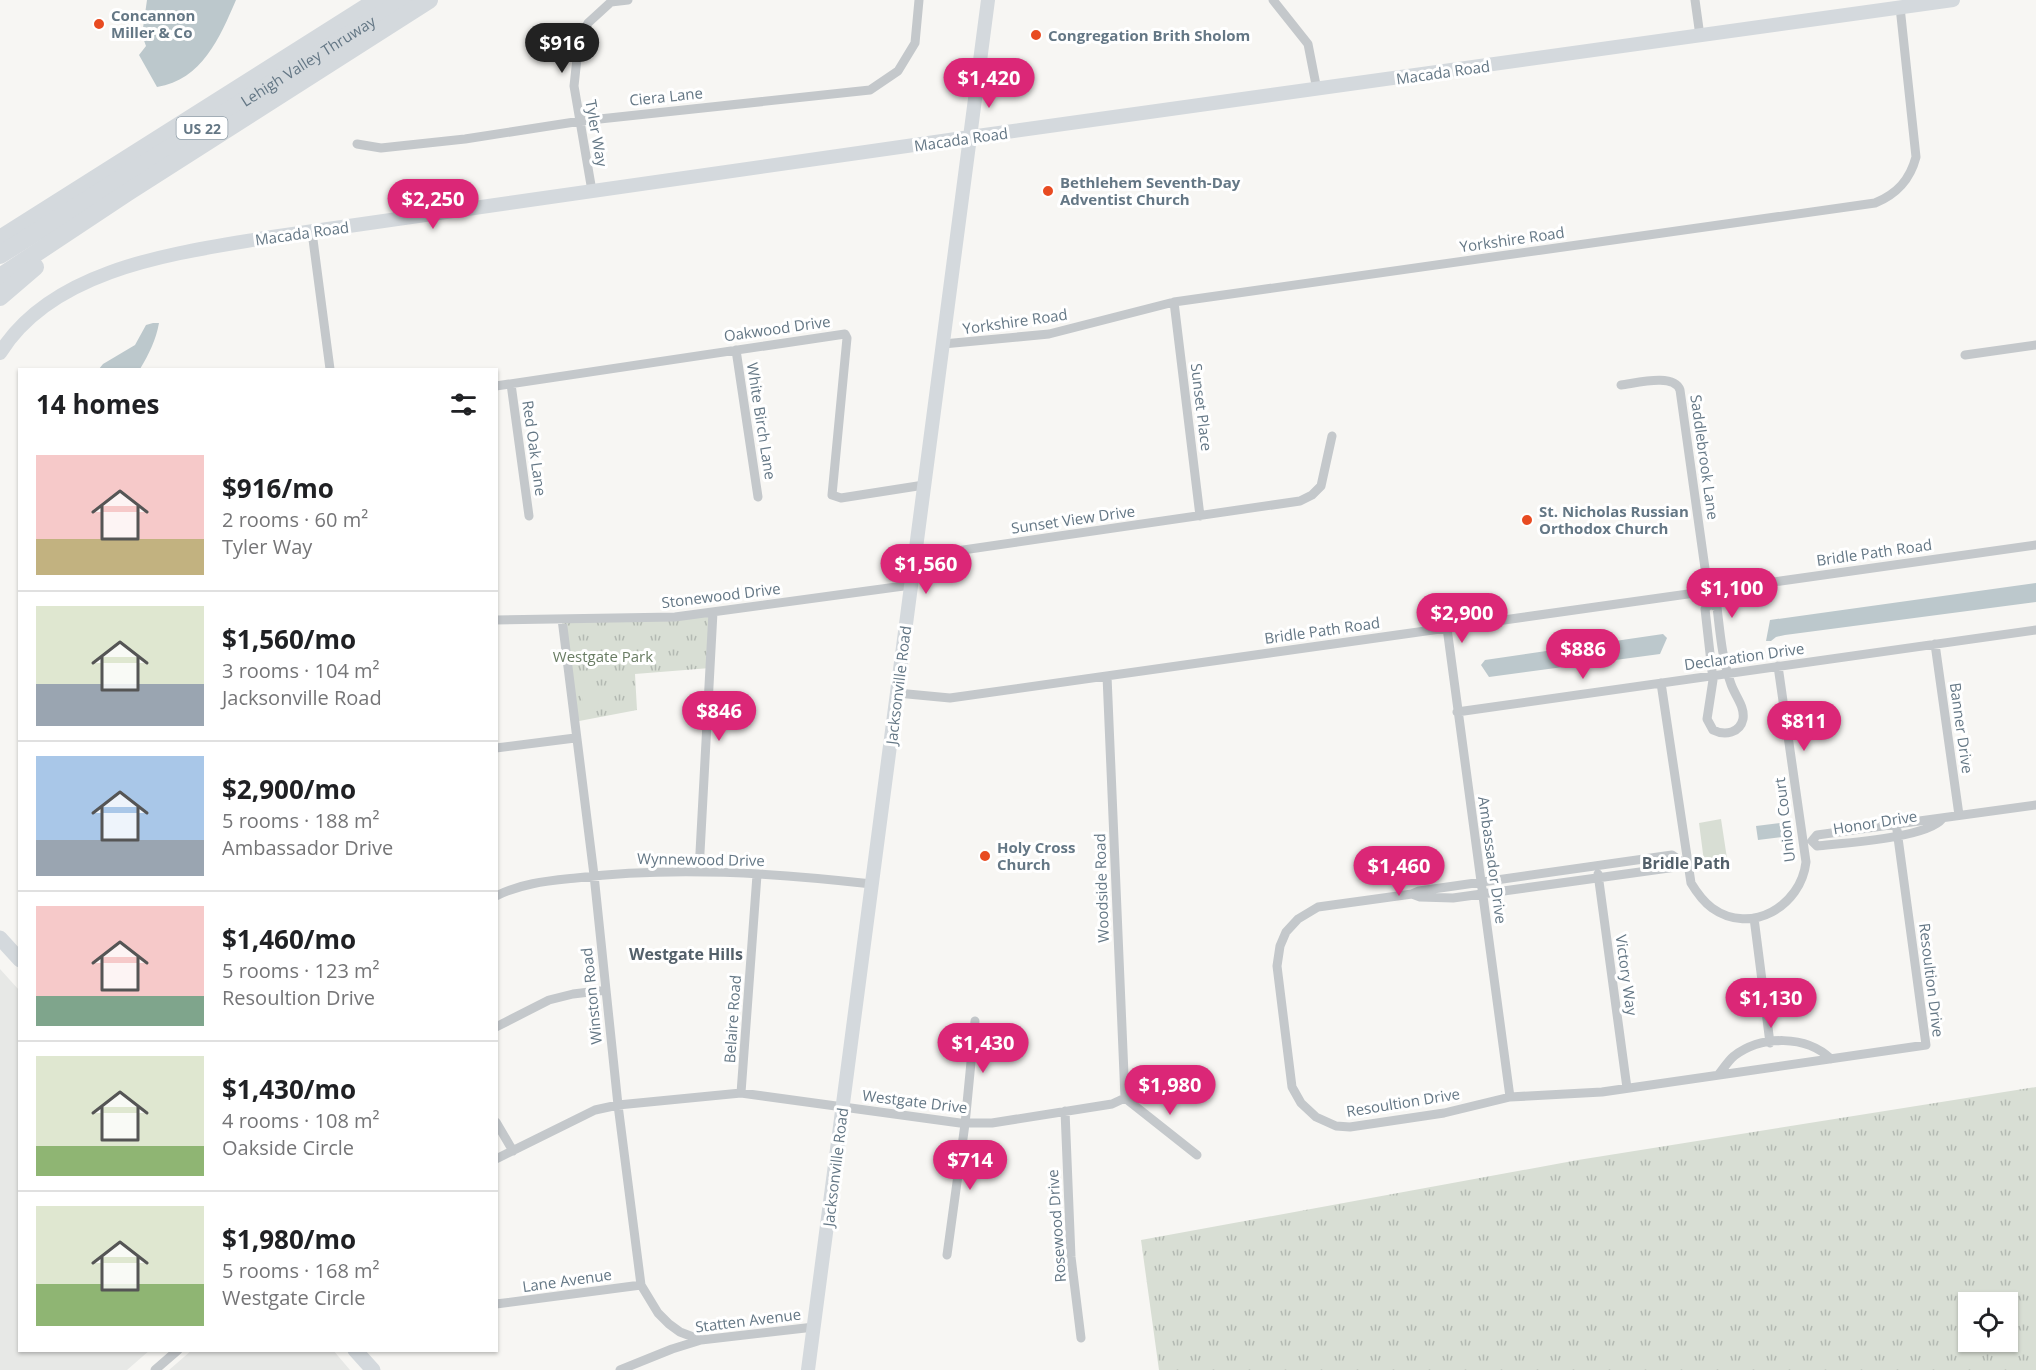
<!DOCTYPE html>
<html lang="en">
<head>
<meta charset="utf-8">
<style>
	body { margin:0; font-family:"Open Sans",sans-serif; background:#f2f2f2; color:#202124; height:100vh; display:flex; flex-direction:column; font-size:22px; white-space:nowrap }
	* { box-sizing:border-box; margin:0 }
	p { font-size:20px; color:#757577 }
	.icon { flex:none; width:33px; height:33px; fill:none; stroke:currentColor; stroke-width:2; stroke-linecap:round; stroke-linejoin:round }
	.map { position:relative; flex:1; overflow:hidden }
	.panel { position:absolute; left:18px; top:368px; width:480px; height:984px; display:flex; flex-direction:column; background:#fff; border-radius:0px; box-shadow:0 2px 4px #0004 }
	.panel>* { flex:none }
	.controls { position:absolute; left:1958px; top:1292px; display:grid; gap:12px }
	.controls a { display:grid; place-items:center; width:60px; height:60px; border-radius:0px; background:#fff; box-shadow:0 2px 4px #0004; font-size:30px }
	.price { position:absolute; translate:-50% -51px; padding:0 14px; border-radius:21px; background:#db2777; color:#fff; font-size:20px; line-height:39px; filter:drop-shadow(0 2px 3px #0008) }
	.price::after { content:''; position:absolute; left:50%; top:36px; width:18px; height:14px; margin-left:-9px; background:inherit; clip-path:polygon(0 0,100% 0,50% 100%) }
	.price.selected { background:#222; color:#fff }
	ul { padding:0; list-style:none }
	li { display:flex; align-items:center; gap:18px; height:150px; padding:0 18px }
	li+li { border-top:2px solid #e0e0e0 }
	li span { display:grid; place-items:center; flex:none; width:168px; height:120px; border-radius:0px; color:#555 }
	li>.icon { margin-inline-start:auto }
	span .icon { width:72px; height:72px; fill:#fffc; stroke-width:1 }
	li b { font-size:26px }
	h2 { display:flex; justify-content:space-between; align-items:center; height:72px; padding:0 18px; font-size:26px }
	.map>svg:first-child { display:block }
	.built { fill:#e7e8e6 }
	.grass { fill:url(#grass-tufts); fill-rule:evenodd }
	.pitch { fill:#d8ded4 }
	.water { fill:#bcc8cc }
	.lines { fill:none; stroke-linecap:round; stroke-linejoin:round }
	.street { stroke:#c4c8cb; stroke-width:9 }
	.secondary { stroke:#d4d9dd; stroke-width:14 }
	.primary { stroke:#d4d9dd; stroke-width:15 }
	.highway { stroke:#d4d9dd; stroke-width:18 }
	.poi-dot { fill:#e84b21; stroke:#fff; stroke-width:2 }
	.labels { text-anchor:middle; dominant-baseline:central; stroke-width:6; stroke-linejoin:round; paint-order:stroke }
	.shield { fill:#fff; stroke:#92a0aa; stroke-width:1.5 }
	.shield-label { font-size:14px; font-weight:bold; fill:#647785 }
	.poi-label { font-size:15px; font-weight:bold; fill:#647785; stroke:#fff; text-anchor:start }
	.street-label { font-size:15px; fill:#647785; stroke:#fff }
	.park-label { font-size:15px; fill:#697c63; stroke:#fff }
	.neighbourhood-label { font-size:16px; font-weight:bold; fill:#53606a; stroke:#fff }
</style>
</head>
<body>
<div class="map">
<svg width="2036" height="1370" viewBox="0 0 2036 1370">
	<defs>
		<pattern id="grass-tufts" width="24" height="20" patternUnits="userSpaceOnUse" patternTransform="scale(1.5)"><rect width="24" height="20" fill="#d8ded4"/><path d="M3 7l-1-3M5 7V3M7 7l1-3M15 17l-1-3M17 17v-4M19 17l1-3" fill="none" stroke="#b3b9b2"/></pattern>
	</defs>
	<rect width="100%" height="100%" fill="#f7f6f3"/>
	<path class="built" d="M0,969L19,990L20,1350H150L127,1370H0Z
		M192,1350H333L350,1370H169Z"/>
	<path class="grass" d="M713,612L710,668L635,674L637,710L574,722L562,619Z
		M2036,1087V1370H1159L1141,1240L1578,1160ZM1968,1302H2007V1341H1968Z"/>
	<path class="pitch" d="M596,681L599,709L584,711L580,683Z
		M1721,819L1728,865L1705,869L1699,823Z"/>
	<path class="water" d="M147,0H236C220,37 202,80 157,87L139,55L146,46L142,35Z
		M153,323H159C156,340 149,354 140,369H99L103,364L135,345L146,325Z
		M2036,583V602L1785,635L1776,637L1771,641H1766L1770,620Z
		M1663,634L1667,638L1660,654L1489,677L1481,665L1485,660Z
		M1780,823L1782,837L1758,840L1756,826Z"/>
	<g class="lines">
		<path class="street" d="M1273,0L1308,44L1317,90
			M1695,0L1700,36
			M357,144L381,148L465,139L581,121L870,90L898,71L915,43L919,0
			M592,191L574,86L579,40L588,23L611,2L628,0
			M312,232L330,369
			M1174,302L1200,516
			M943,344L1049,334L1174,302L1875,203C1897,194 1910,180 1916,157L1900,7
			M736,350L758,497
			M1965,355L2036,345
			M511,384L529,516
			M1621,385C1637,383 1674,373 1680,390L1710,604L1705,609L1713,680L1707,719L1713,730C1725,736 1740,733 1743,719C1745,706 1735,696 1731,684C1722,659 1720,632 1717,607L1710,604
			M496,386L845,334L847,338L832,495L841,498L924,485
			M915,557L1300,501L1312,495L1321,486L1332,436
			M562,619L594,875L618,1105L641,1285L658,1313L669,1324L680,1332L701,1340
			M496,620L675,617L911,585
			M1447,628L1510,1097
			M1935,644L1959,815
			M1107,676L1125,1098
			M1661,683L1691,883C1697,893 1704,902 1712,908C1751,936 1801,906 1806,862L1778,666
			M897,693L950,698L2036,545
			M1457,712L2036,630
			M496,748L575,738
			M1942,819C1927,838 1843,843 1817,846L1812,841L1817,835L2036,805
			M1672,855L1679,860L1676,867L1453,898L1420,897L1412,894L1419,891Z
			M699,871L713,612
			M1598,874L1627,1088
			M1412,894L1318,907L1298,919L1286,932L1280,946L1277,966L1292,1087L1301,1103L1316,1117L1336,1126L1350,1127L1444,1113L1510,1097L1602,1092L1926,1045L1896,823
			M496,896C522,883 548,881 576,878C674,866 774,873 872,884
			M1754,918L1770,1043
			M496,1027L549,1000L573,994L606,990
			M1719,1074C1724,1068 1728,1061 1734,1056C1762,1035 1806,1035 1831,1059
			M741,1093L757,875
			M1125,1098L1197,1155
			M1065,1111L1071,1257L1081,1338
			M496,1122L513,1151
			M496,1159L595,1110L618,1105L741,1093L960,1123H992L1112,1104L1125,1098
			M947,1255L965,1124L975,1021
			M496,1304L641,1285
			M155,1370L178,1350
			M620,1370L672,1349L701,1340L814,1327"/>
		<path class="secondary" d="M0,353C53,268 176,253 265,238L970,137L1953,0
			M808,1370L988,0"/>
		<path class="primary" d="M0,938L20,960
			M355,1350L373,1370"/>
		<g class="highway">
			<path d="M0,239L378,0"/>
			<path id="s1" d="M0,255L404,0"/>
			<path d="M0,277L128,192L429,0"/>
			<path d="M0,297L35,267"/>
		</g>
	</g>
	<g class="poi-dot">
		<circle cx="99" cy="24" r="6"/>
		<circle cx="1036" cy="35" r="6"/>
		<circle cx="1048" cy="191" r="6"/>
		<circle cx="1527" cy="520" r="6"/>
		<circle cx="985" cy="856" r="6"/>
	</g>
	<g class="labels">
		<rect class="shield" x="176.5" y="117" width="51" height="22" rx="4.5"/>
		<g class="shield-label">
			<text x="202" y="128">US 22</text>
		</g>
		<g class="poi-label">
			<text x="111" y="15">Concannon<tspan x="111" dy="17">Miller &amp; Co</tspan></text>
			<text x="1048" y="35">Congregation Brith Sholom</text>
			<text x="1060" y="182">Bethlehem Seventh-Day<tspan x="1060" dy="17">Adventist Church</tspan></text>
			<text x="1539" y="511">St. Nicholas Russian<tspan x="1539" dy="17">Orthodox Church</tspan></text>
			<text x="997" y="847">Holy Cross<tspan x="997" dy="17">Church</tspan></text>
		</g>
		<g class="street-label">
			<text stroke="none"><textPath href="#s1" startOffset="364">Lehigh Valley Thruway</textPath></text>
			<text transform="translate(1443 72) rotate(-8)">Macada Road</text>
			<text transform="translate(666 96) rotate(-6)">Ciera Lane</text>
			<text transform="translate(597 133) rotate(80)">Tyler Way</text>
			<text transform="translate(961 139) rotate(-8)">Macada Road</text>
			<text transform="translate(302 233) rotate(-8)">Macada Road</text>
			<text transform="translate(1512 239) rotate(-8)">Yorkshire Road</text>
			<text transform="translate(1015 321) rotate(-8)">Yorkshire Road</text>
			<text transform="translate(777 328) rotate(-8)">Oakwood Drive</text>
			<text transform="translate(1202 407) rotate(83)">Sunset Place</text>
			<text transform="translate(762 421) rotate(81)">White Birch Lane</text>
			<text transform="translate(535 448) rotate(82)">Red Oak Lane</text>
			<text transform="translate(1705 457) rotate(82)">Saddlebrook Lane</text>
			<text transform="translate(1073 519) rotate(-8)">Sunset View Drive</text>
			<text transform="translate(1874 552) rotate(-8)">Bridle Path Road</text>
			<text transform="translate(721 595) rotate(-7)">Stonewood Drive</text>
			<text transform="translate(1322 630) rotate(-8)">Bridle Path Road</text>
			<text transform="translate(1744 656) rotate(-8)">Declaration Drive</text>
			<text transform="translate(898 685) rotate(-83)">Jacksonville Road</text>
			<text transform="translate(1962 728) rotate(82)">Banner Drive</text>
			<text transform="translate(1784 820) rotate(-97)">Union Court</text>
			<text transform="translate(1875 822) rotate(-9)">Honor Drive</text>
			<text transform="translate(701 859) rotate(1)">Wynnewood Drive</text>
			<text transform="translate(1493 860) rotate(82)">Ambassador Drive</text>
			<text transform="translate(1101 888) rotate(-92)">Woodside Road</text>
			<text transform="translate(1627 975) rotate(82)">Victory Way</text>
			<text transform="translate(1932 980) rotate(83)">Resoultion Drive</text>
			<text transform="translate(591 996) rotate(-96)">Winston Road</text>
			<text transform="translate(732 1019) rotate(-86)">Belaire Road</text>
			<text transform="translate(915 1101) rotate(7)">Westgate Drive</text>
			<text transform="translate(1403 1102) rotate(-9)">Resoultion Drive</text>
			<text transform="translate(835 1167) rotate(-83)">Jacksonville Road</text>
			<text transform="translate(1056 1226) rotate(-94)">Rosewood Drive</text>
			<text transform="translate(567 1280) rotate(-8)">Lane Avenue</text>
			<text transform="translate(748 1320) rotate(-7)">Statten Avenue</text>
		</g>
		<g class="park-label">
			<text x="603" y="656">Westgate Park</text>
		</g>
		<g class="neighbourhood-label">
			<text x="1686" y="863">Bridle Path</text>
			<text x="686" y="954">Westgate Hills</text>
		</g>
	</g>
</svg>
<div class="controls">
<a><svg class="icon" aria-label="locate" viewBox="0 0 24 24"><circle cx="12" cy="12" r="6"/><path d="M12 2v4M12 18v4M2 12h4M18 12h4"/></svg></a>
</div>
<b class="price selected" style="left:562px;top:74px">$916</b>
<b class="price" style="left:989px;top:109px">$1,420</b>
<b class="price" style="left:433px;top:230px">$2,250</b>
<b class="price" style="left:926px;top:595px">$1,560</b>
<b class="price" style="left:1732px;top:619px">$1,100</b>
<b class="price" style="left:1462px;top:644px">$2,900</b>
<b class="price" style="left:1583px;top:680px">$886</b>
<b class="price" style="left:719px;top:742px">$846</b>
<b class="price" style="left:1804px;top:752px">$811</b>
<b class="price" style="left:1399px;top:897px">$1,460</b>
<b class="price" style="left:1771px;top:1029px">$1,130</b>
<b class="price" style="left:983px;top:1074px">$1,430</b>
<b class="price" style="left:1170px;top:1116px">$1,980</b>
<b class="price" style="left:970px;top:1191px">$714</b>
<section class="panel">
<h2>14 homes<svg class="icon" aria-label="filters" viewBox="0 0 24 24"><path d="M4 7h16M4 17h16"/><circle cx="9" cy="7" r="2"/><circle cx="15" cy="17" r="2"/></svg></h2>
<ul>
<li><span style="background:linear-gradient(#f6c9c9 70%,#c2b280 0)"><svg class="icon" aria-label="home" viewBox="0 0 24 24"><path d="M3 11l9-7 9 7M6 9v11h12V9"/></svg></span><div><b>$916/mo</b><p>2 rooms · 60 m²</p><p>Tyler Way</p></div></li>
<li><span style="background:linear-gradient(#dfe7d0 65%,#9aa5b1 0)"><svg class="icon" aria-label="home" viewBox="0 0 24 24"><path d="M3 11l9-7 9 7M6 9v11h12V9"/></svg></span><div><b>$1,560/mo</b><p>3 rooms · 104 m²</p><p>Jacksonville Road</p></div></li>
<li><span style="background:linear-gradient(#a9c7e8 70%,#9aa5b1 0)"><svg class="icon" aria-label="home" viewBox="0 0 24 24"><path d="M3 11l9-7 9 7M6 9v11h12V9"/></svg></span><div><b>$2,900/mo</b><p>5 rooms · 188 m²</p><p>Ambassador Drive</p></div></li>
<li><span style="background:linear-gradient(#f6c9c9 75%,#7fa58c 0)"><svg class="icon" aria-label="home" viewBox="0 0 24 24"><path d="M3 11l9-7 9 7M6 9v11h12V9"/></svg></span><div><b>$1,460/mo</b><p>5 rooms · 123 m²</p><p>Resoultion Drive</p></div></li>
<li><span style="background:linear-gradient(#dfe7d0 75%,#8fb573 0)"><svg class="icon" aria-label="home" viewBox="0 0 24 24"><path d="M3 11l9-7 9 7M6 9v11h12V9"/></svg></span><div><b>$1,430/mo</b><p>4 rooms · 108 m²</p><p>Oakside Circle</p></div></li>
<li><span style="background:linear-gradient(#dfe7d0 65%,#8fb573 0)"><svg class="icon" aria-label="home" viewBox="0 0 24 24"><path d="M3 11l9-7 9 7M6 9v11h12V9"/></svg></span><div><b>$1,980/mo</b><p>5 rooms · 168 m²</p><p>Westgate Circle</p></div></li>
</ul>
</section>
</div>
</body>
</html>
